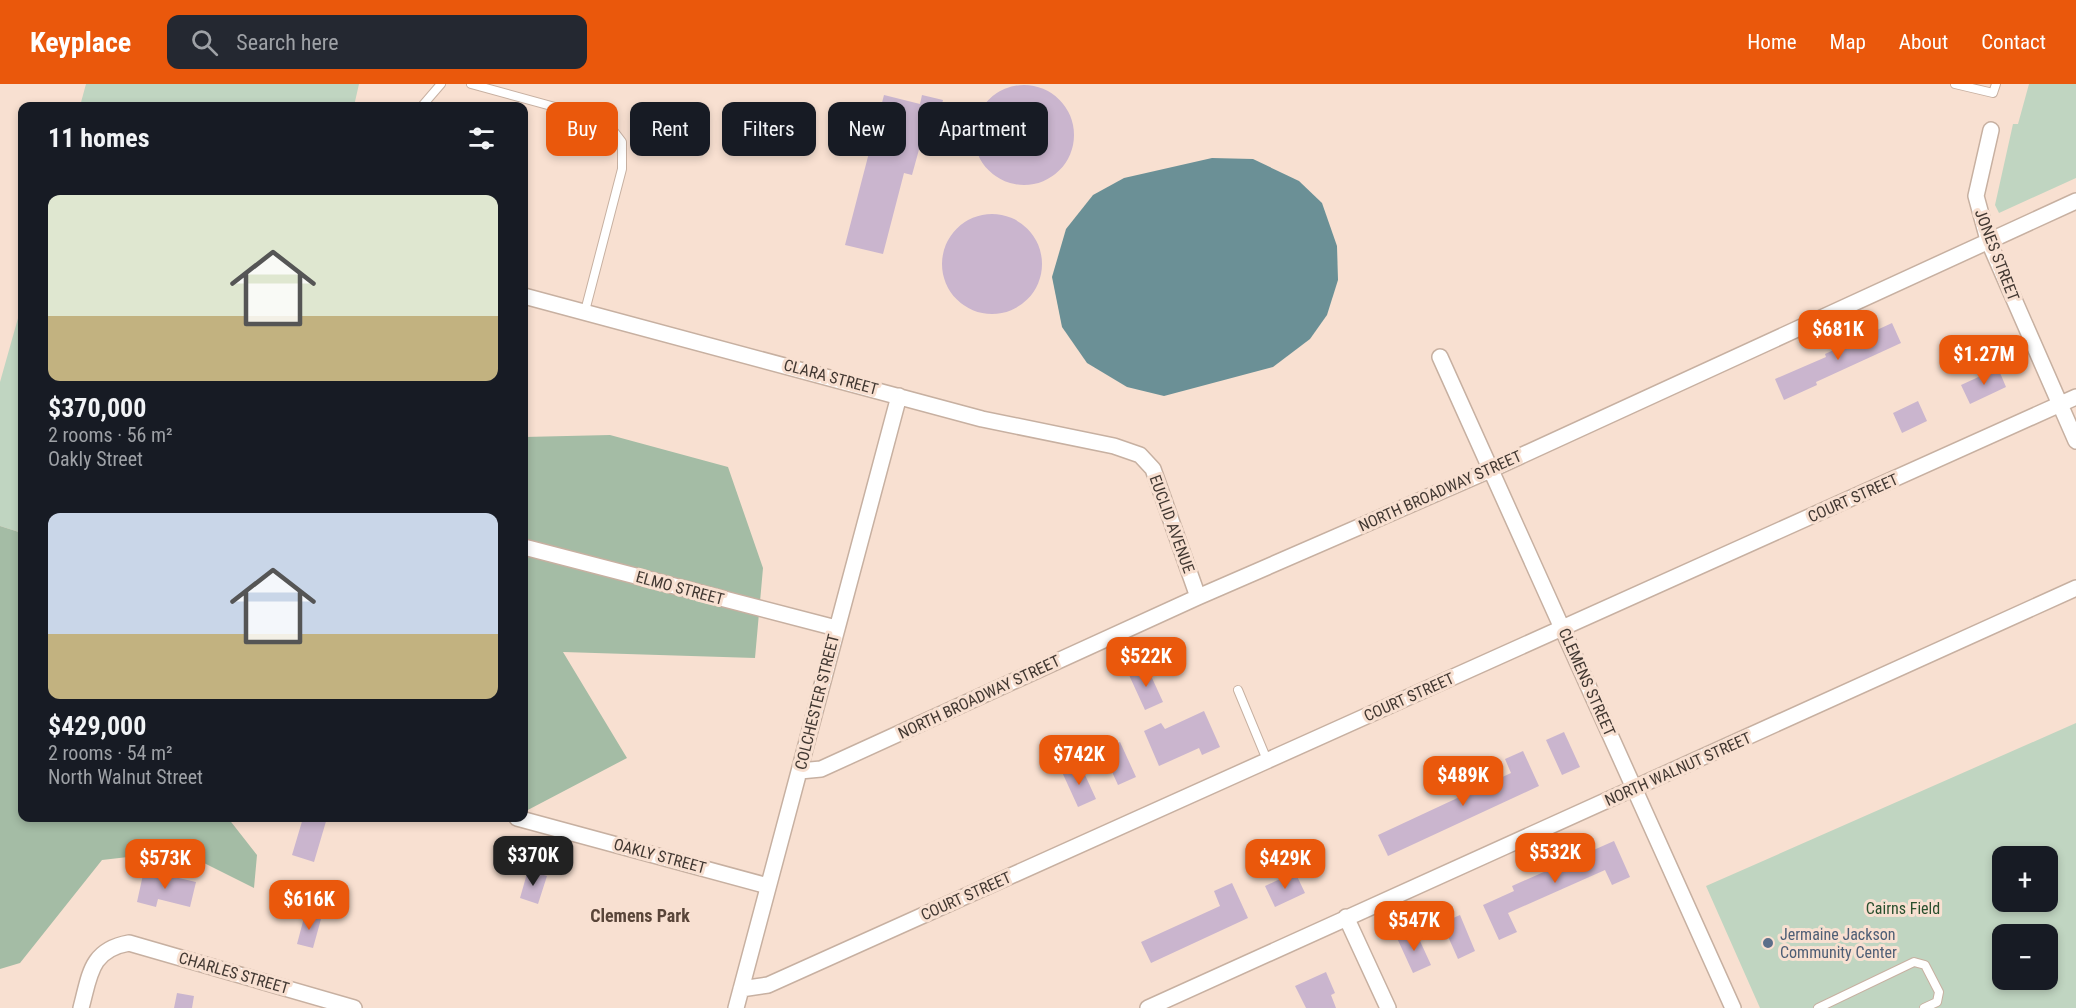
<!DOCTYPE html>
<html lang="en">
<head>
<meta charset="utf-8">
<style>
	body { margin:0; font-family:"Roboto Condensed",sans-serif; background:#242831; color:#f1f3f6; height:100vh; display:flex; flex-direction:column; font-size:22px; white-space:nowrap }
	* { box-sizing:border-box; margin:0 }
	p { font-size:20px; color:#9ea1a6 }
	.icon { flex:none; width:33px; height:33px; fill:none; stroke:currentColor; stroke-width:2; stroke-linecap:round; stroke-linejoin:round }
	.map { position:relative; flex:1; overflow:hidden }
	.side { position:absolute; left:18px; top:18px; width:510px; height:720px; display:flex; flex-direction:column; background:#171b24; border-radius:12px; box-shadow:0 3px 9px #0003 }
	.side>* { flex:none }
	.banner { position:absolute; left:546px; top:18px; width:570px; height:54px; display:flex; gap:12px }
	.controls { position:absolute; left:1992px; top:762px; display:grid; gap:12px }
	.controls a { display:grid; place-items:center; width:66px; height:66px; border-radius:12px; background:#171b24; box-shadow:0 3px 9px #0003; font-size:30px }
	.price { position:absolute; translate:-50% -51px; padding:0 14px; border-radius:12px; background:#ea580c; color:#fff; font-size:20px; line-height:39px; filter:drop-shadow(0 2px 3px #0008) }
	.price::after { content:''; position:absolute; left:50%; top:36px; width:18px; height:14px; margin-left:-9px; background:inherit; clip-path:polygon(0 0,100% 0,50% 100%) }
	.price.current { background:#222; color:#fff }
	ul { padding:0; list-style:none }
	li { display:grid; align-content:center; gap:12px; height:318px; padding:0 30px }
	li span { display:grid; place-items:center; height:186px; border-radius:12px; color:#555 }
	li>.icon { margin-inline-start:auto }
	span .icon { width:108px; height:108px; fill:#fffc; stroke-width:1 }
	li b { font-size:26px }
	h2 { display:flex; justify-content:space-between; align-items:center; height:72px; padding:0 30px; font-size:26px }
	.chip { padding:0 21px; border-radius:12px; background:#171b24; box-shadow:0 3px 9px #0003; font-size:21px; line-height:54px }
	.chip.current { background:#ea580c; color:#fff }
	header { display:flex; align-items:center; gap:36px; box-sizing:border-box; height:84px; padding:0 30px; background:#ea580c; color:#fff }
	header strong { font-size:28px }
	nav { display:flex; gap:33px; margin-inline-start:auto; font-size:21px }
	.search { width:420px; height:54px; background:#242831; display:flex; align-items:center; gap:15px; box-sizing:border-box; padding:0 21px; border-radius:12px; color:#9ea1a6; font-size:22px }
	.map>svg:first-child { display:block }
	.green { fill:#c0d5c1; fill-rule:evenodd }
	.forest { fill:#a4bca5 }
	.water { fill:#6b9096 }
	.building { fill:#cab5ce }
	.lines { fill:none; stroke-linecap:round; stroke-linejoin:round }
	.lane-casing { stroke:#c7b0a1; stroke-width:10 }
	.street-casing { stroke:#c7b0a1; stroke-width:18 }
	.lane { stroke:#fff; stroke-width:8 }
	.street { stroke:#fff; stroke-width:15 }
	.service-dot { fill:#5c6f8a; stroke:#f8e0d1; stroke-width:2 }
	.labels { text-anchor:middle; dominant-baseline:central; stroke-width:6; stroke-linejoin:round; paint-order:stroke }
	.street-label { font-size:16px; fill:#423832; stroke:#f8e0d1 }
	.park-label { font-size:16px; fill:#284f2d; stroke:#f8e0d1 }
	.service-label { font-size:16px; fill:#4e5e75; stroke:#f8e0d1; text-anchor:start }
	.neighbourhood-label { font-size:18px; font-weight:bold; fill:#594539; stroke:#f8e0d1 }
</style>
</head>
<body>
<header>
<strong>Keyplace</strong>
<div class="search"><svg class="icon" aria-label="search" viewBox="0 0 24 24"><circle cx="10" cy="10" r="6"/><path d="M15 15l6 6"/></svg>Search here</div>
<nav><a>Home</a><a>Map</a><a>About</a><a>Contact</a></nav>
</header>
<div class="map">
<svg width="2076" height="924" viewBox="0 0 2076 924">
	<rect width="100%" height="100%" fill="#f8e0d1"/>
	<path class="green" d="M86,0H359L354,22H80Z
		M2029,0H2076V94L1999,129L1995,121L2013,40H2018Z
		M22,220V449L0,442V298Z
		M2076,639V924H1760L1706,802ZM2002,772H2048V818H2002ZM2002,850H2048V896H2002Z"/>
	<path class="forest" d="M610,351L728,383L763,484L755,574L563,568L627,674L524,728V353Z
		M0,442L22,449V734H228L257,771L254,804L180,767L102,776L20,879L0,885Z"/>
	<path class="water" d="M1212,74L1253,75L1299,97L1322,119L1337,162L1338,196L1327,231L1310,255L1273,283L1164,312L1127,303L1087,279L1062,243L1052,193L1066,145L1093,111L1124,94Z"/>
	<path class="building" d="M974 51a50 50 0 1 1 100 0a50 50 0 1 1-100 0Z
		M884,11L920,20L922,11L943,16L933,54L923,51L912,91L904,89L883,170L845,161Z
		M942 180a50 50 0 1 1 100 0a50 50 0 1 1-100 0Z
		M1892,239L1901,259L1816,298L1817,301L1784,316L1775,295L1826,273L1825,270Z
		M1998,284L2006,303L1970,320L1961,301Z
		M1918,317L1927,337L1902,349L1893,329Z
		M1147,583L1163,618L1145,626L1129,591Z
		M1204,627L1220,663L1202,671L1199,664L1159,682L1144,647L1161,639L1165,645Z
		M1564,648L1580,683L1562,691L1546,656Z
		M1120,658L1136,693L1118,701L1102,666Z
		M1523,667L1539,702L1388,772L1378,751L1511,689L1505,675Z
		M1080,680L1096,715L1078,723L1062,688Z
		M303,734H327L314,778L292,771Z
		M1614,757L1630,793L1612,801L1605,786L1508,829L1517,848L1499,856L1483,821L1514,807L1512,802Z
		M144,786L196,798L190,823L158,815L156,823L137,818Z
		M528,786L547,792L538,820L520,814Z
		M1295,788L1305,809L1275,823L1265,802Z
		M1232,799L1248,834L1151,879L1141,858L1220,822L1214,807Z
		M305,830L321,835L313,864L297,860Z
		M1460,831L1475,867L1458,875L1442,839Z
		M1415,846L1431,881L1413,889L1397,854Z
		M1326,888L1335,909L1331,911L1336,924H1306L1295,902Z
		M177,909L194,912L192,924H174Z"/>
	<g class="lines">
		<g class="lane-casing">
			<path id="lane" d="M471,0L606,37L622,58V85L585,227
				M1955,0L1993,9L1996,0
				M422,22L441,0
				M1238,606L1267,676
				M1818,924L1914,878L1925,881L1939,908L1937,918L1924,924"/>
		</g>
		<g class="street-casing">
			<path id="street" d="M1991,46L1976,112L1988,156L2076,357
				M524,212L982,335L1114,362L1140,371L1153,385L1198,513
				M1440,273L1733,924
				M524,463L836,544
				M800,687L821,685L1198,513L1490,386L2076,117
				M517,734L768,802
				M1346,833L1388,924
				M741,905L768,901L2076,313
				M81,924C90,891 90,866 129,859L354,924
				M736,924L899,312
				M1148,924L2076,504"/>
		</g>
		<use href="#lane" class="lane"/>
		<use href="#street" class="street"/>
	</g>
	<circle class="service-dot" cx="1768" cy="859" r="6"/>
	<g class="labels">
		<g class="street-label">
			<text transform="translate(1997 171) rotate(69)">JONES STREET</text>
			<text transform="translate(831 293) rotate(15)">CLARA STREET</text>
			<text transform="translate(1440 407) rotate(-24)">NORTH BROADWAY STREET</text>
			<text transform="translate(1853 414) rotate(-24)">COURT STREET</text>
			<text transform="translate(1172 440) rotate(70)">EUCLID AVENUE</text>
			<text transform="translate(680 504) rotate(15)">ELMO STREET</text>
			<text transform="translate(1587 598) rotate(66)">CLEMENS STREET</text>
			<text transform="translate(979 613) rotate(-25)">NORTH BROADWAY STREET</text>
			<text transform="translate(1409 613) rotate(-24)">COURT STREET</text>
			<text transform="translate(817 618) rotate(-76)">COLCHESTER STREET</text>
			<text transform="translate(1678 685) rotate(-24)">NORTH WALNUT STREET</text>
			<text transform="translate(660 772) rotate(15)">OAKLY STREET</text>
			<text transform="translate(966 812) rotate(-24)">COURT STREET</text>
			<text transform="translate(234 889) rotate(16)">CHARLES STREET</text>
		</g>
		<g class="park-label">
			<text x="1903" y="824">Cairns Field</text>
		</g>
		<g class="service-label">
			<text x="1780" y="850">Jermaine Jackson<tspan x="1780" dy="18">Community Center</tspan></text>
		</g>
		<g class="neighbourhood-label">
			<text x="640" y="831">Clemens Park</text>
		</g>
	</g>
</svg>
<div class="controls">
<a>+</a>
<a>−</a>
</div>
<b class="price" style="left:1838px;top:277px">$681K</b>
<b class="price" style="left:1984px;top:302px">$1.27M</b>
<b class="price" style="left:1146px;top:604px">$522K</b>
<b class="price" style="left:1079px;top:702px">$742K</b>
<b class="price" style="left:1463px;top:723px">$489K</b>
<b class="price" style="left:1555px;top:800px">$532K</b>
<b class="price current" style="left:533px;top:803px">$370K</b>
<b class="price" style="left:165px;top:806px">$573K</b>
<b class="price" style="left:1285px;top:806px">$429K</b>
<b class="price" style="left:309px;top:847px">$616K</b>
<b class="price" style="left:1414px;top:868px">$547K</b>
<div class="banner">
<a class="chip current">Buy</a>
<a class="chip">Rent</a>
<a class="chip">Filters</a>
<a class="chip">New</a>
<a class="chip">Apartment</a>
</div>
<section class="side">
<h2>11 homes<svg class="icon" aria-label="filters" viewBox="0 0 24 24"><path d="M4 7h16M4 17h16"/><circle cx="9" cy="7" r="2"/><circle cx="15" cy="17" r="2"/></svg></h2>
<ul>
<li><span style="background:linear-gradient(#dfe7d0 65%,#c2b280 0)"><svg class="icon" aria-label="home" viewBox="0 0 24 24"><path d="M3 11l9-7 9 7M6 9v11h12V9"/></svg></span><div><b>$370,000</b><p>2 rooms · 56 m²</p><p>Oakly Street</p></div></li>
<li><span style="background:linear-gradient(#c9d6e8 65%,#c2b280 0)"><svg class="icon" aria-label="home" viewBox="0 0 24 24"><path d="M3 11l9-7 9 7M6 9v11h12V9"/></svg></span><div><b>$429,000</b><p>2 rooms · 54 m²</p><p>North Walnut Street</p></div></li>
</ul>
</section>
</div>
</body>
</html>
